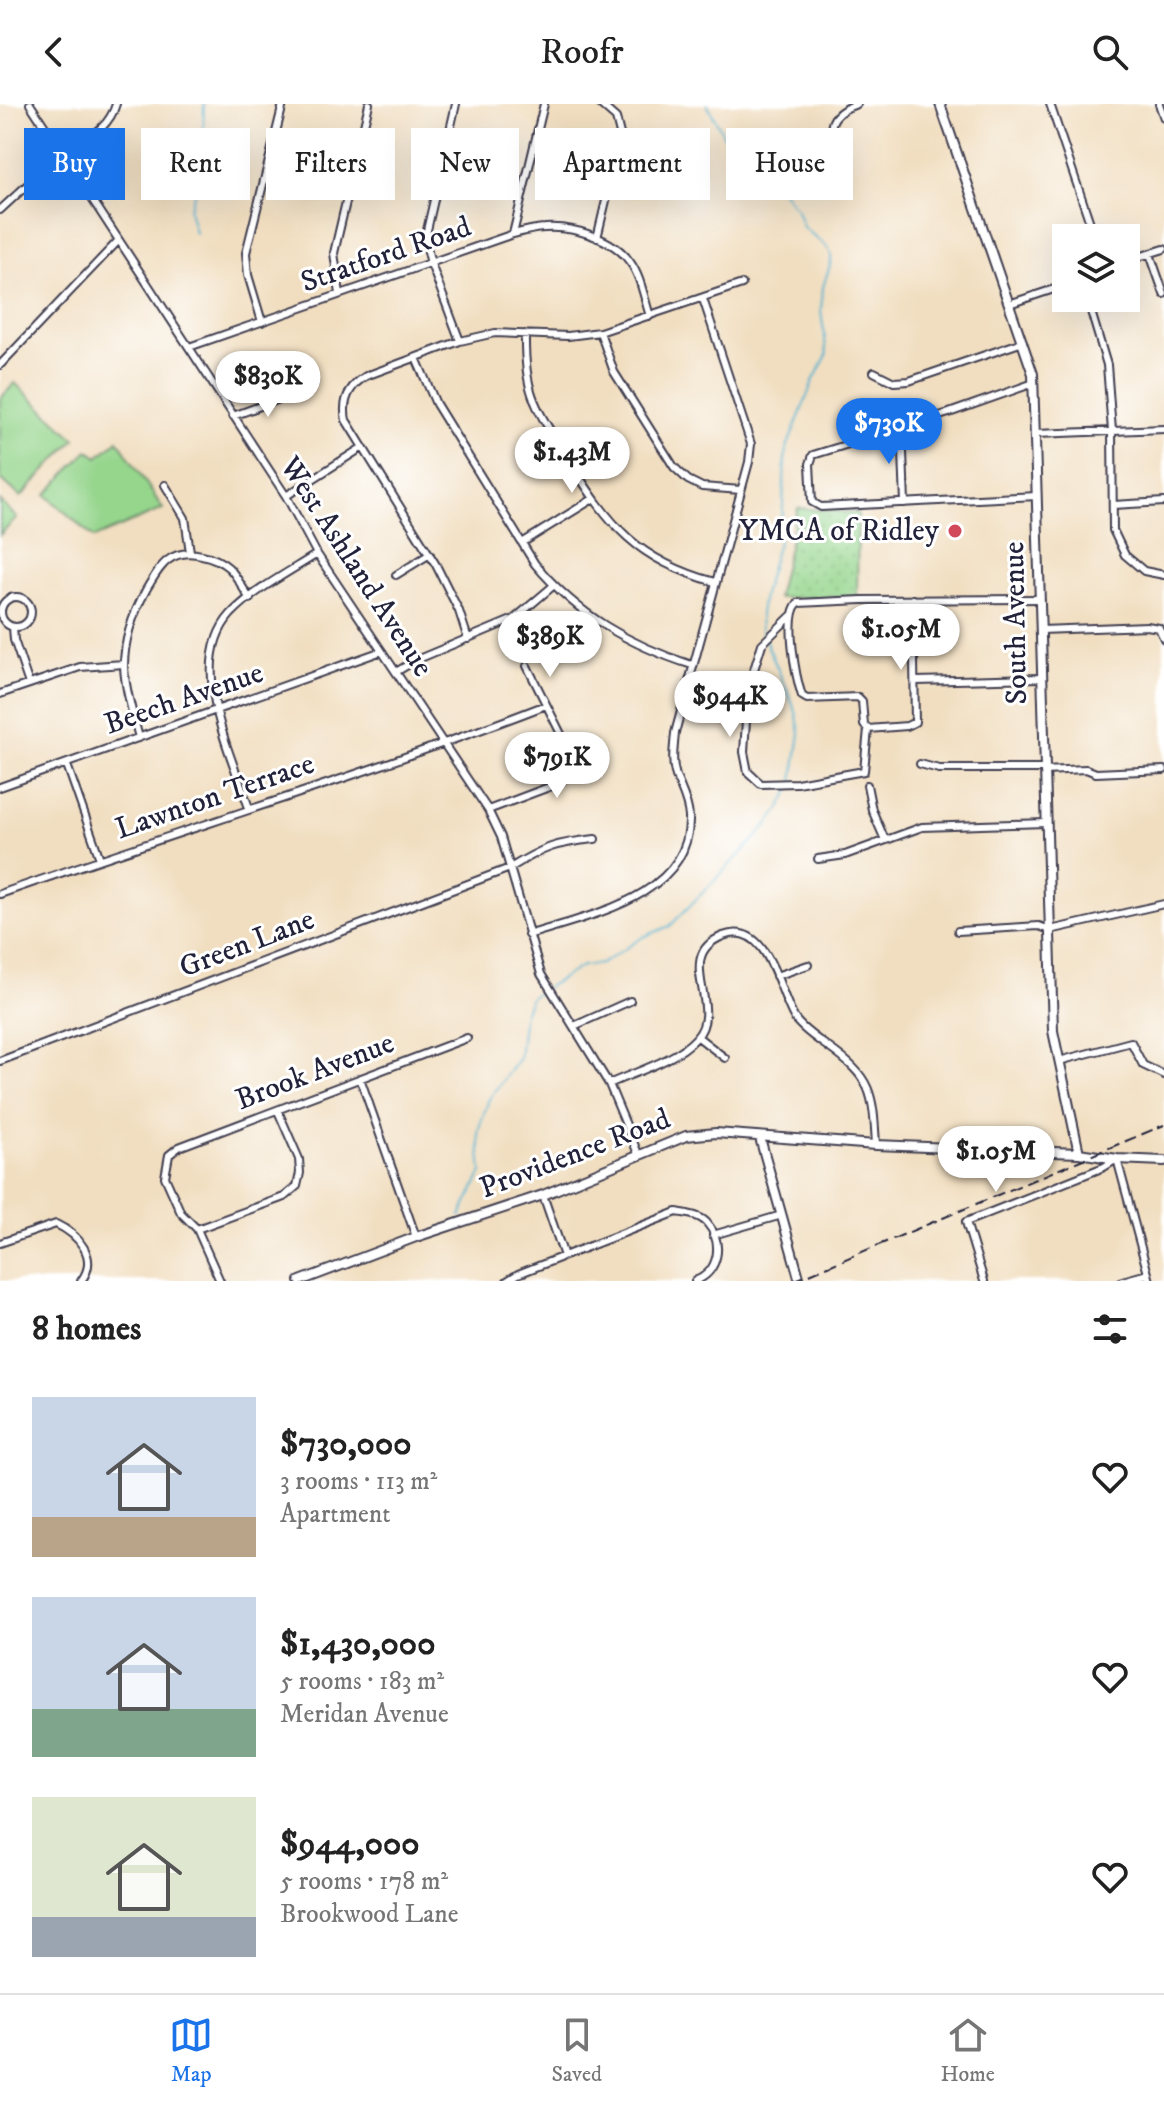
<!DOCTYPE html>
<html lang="en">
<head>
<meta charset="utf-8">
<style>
	body { margin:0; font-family:"IM FELL DW Pica",serif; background:#f6f6f6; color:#222; height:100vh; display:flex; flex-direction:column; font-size:30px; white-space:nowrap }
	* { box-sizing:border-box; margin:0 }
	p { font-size:26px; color:#767676 }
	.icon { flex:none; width:44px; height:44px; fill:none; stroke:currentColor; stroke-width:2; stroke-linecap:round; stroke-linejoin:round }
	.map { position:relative; height:1177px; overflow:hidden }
	.drawer { display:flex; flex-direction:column; background:#fff; flex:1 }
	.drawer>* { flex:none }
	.top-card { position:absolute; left:24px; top:24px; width:1116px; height:72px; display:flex; gap:16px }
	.fabs { position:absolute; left:1052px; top:120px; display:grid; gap:16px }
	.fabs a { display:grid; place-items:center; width:88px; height:88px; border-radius:0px; background:#fff; box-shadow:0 8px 32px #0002; font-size:40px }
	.price { position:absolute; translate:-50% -68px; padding:0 18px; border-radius:28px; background:#fff; color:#222; font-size:26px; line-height:52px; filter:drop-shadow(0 2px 4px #0008) }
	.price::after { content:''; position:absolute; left:50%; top:48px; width:24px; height:18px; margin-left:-12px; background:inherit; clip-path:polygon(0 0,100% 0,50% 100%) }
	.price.selected { background:#1a73e8; color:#fff }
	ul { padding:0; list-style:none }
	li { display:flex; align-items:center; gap:24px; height:200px; padding:0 32px }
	li span { display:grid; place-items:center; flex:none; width:224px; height:160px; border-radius:0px; color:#555 }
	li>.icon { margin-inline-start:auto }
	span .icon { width:96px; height:96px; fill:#fffc; stroke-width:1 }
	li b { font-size:34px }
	h2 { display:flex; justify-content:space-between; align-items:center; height:96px; padding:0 32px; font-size:34px }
	.chip { padding:0 28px; border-radius:0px; background:#fff; box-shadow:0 8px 32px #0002; font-size:28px; line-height:72px }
	.chip.selected { background:#1a73e8; color:#fff }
	header { display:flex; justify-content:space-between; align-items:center; height:104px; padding:0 32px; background:#fff; font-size:36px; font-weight:600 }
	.menu { display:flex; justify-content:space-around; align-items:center; height:112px; border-top:2px solid #e0e0e0; background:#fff; font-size:22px; color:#767676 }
	.menu a { display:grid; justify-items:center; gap:4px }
	.menu .selected { color:#1a73e8 }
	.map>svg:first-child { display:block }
	.grass { fill:url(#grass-dots); stroke:#5c7c64; stroke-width:2 }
	.garden { fill:#95d58c; stroke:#5c7c64; stroke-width:2 }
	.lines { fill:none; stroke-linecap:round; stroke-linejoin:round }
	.stream { stroke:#50b1cf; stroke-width:2 }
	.minor-casing { stroke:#413e4f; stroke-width:10 }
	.tertiary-casing { stroke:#413e4f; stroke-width:12 }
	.minor { stroke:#fff; stroke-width:6 }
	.tertiary { stroke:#fff; stroke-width:8 }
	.rail { stroke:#22223b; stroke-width:2; stroke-dasharray:12 6; stroke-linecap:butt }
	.poi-dot { fill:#d1495b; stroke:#fff; stroke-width:3 }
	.labels { text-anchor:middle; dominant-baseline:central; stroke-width:6; stroke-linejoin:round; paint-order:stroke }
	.street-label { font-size:30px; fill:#22223b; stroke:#fff }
	.poi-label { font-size:30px; fill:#22223b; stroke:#fff; text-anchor:end }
</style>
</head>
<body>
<header><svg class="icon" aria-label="back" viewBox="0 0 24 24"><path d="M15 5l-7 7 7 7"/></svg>Roofr<svg class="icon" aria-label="search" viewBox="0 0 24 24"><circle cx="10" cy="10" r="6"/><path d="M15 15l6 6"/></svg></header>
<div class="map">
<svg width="1164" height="1177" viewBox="0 0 1164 1177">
	<defs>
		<pattern id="grass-dots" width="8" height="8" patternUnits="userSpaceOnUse" patternTransform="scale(2)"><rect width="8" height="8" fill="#95d58c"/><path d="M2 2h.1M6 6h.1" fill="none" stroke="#80b77a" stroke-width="1.8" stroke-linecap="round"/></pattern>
	</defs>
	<rect width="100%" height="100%" fill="#fff"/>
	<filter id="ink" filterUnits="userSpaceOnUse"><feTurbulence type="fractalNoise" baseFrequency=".0125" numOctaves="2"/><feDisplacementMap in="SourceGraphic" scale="16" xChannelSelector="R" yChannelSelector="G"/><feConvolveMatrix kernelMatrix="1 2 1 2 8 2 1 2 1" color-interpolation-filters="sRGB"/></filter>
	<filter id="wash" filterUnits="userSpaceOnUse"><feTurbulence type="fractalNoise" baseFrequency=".006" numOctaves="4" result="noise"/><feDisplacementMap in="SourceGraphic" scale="32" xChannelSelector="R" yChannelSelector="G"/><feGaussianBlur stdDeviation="1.8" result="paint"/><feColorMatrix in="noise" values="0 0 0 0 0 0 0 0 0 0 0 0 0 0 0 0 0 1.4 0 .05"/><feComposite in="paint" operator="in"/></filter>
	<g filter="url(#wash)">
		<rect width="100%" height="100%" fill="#f1dec0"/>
		<path class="grass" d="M798,404L858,409L857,493L777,494Z"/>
		<path class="garden" d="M15,279L75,335L21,393L0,374V295Z
			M118,336L163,405L94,434L46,391L88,346L98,353Z
			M0,397L17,414L0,431Z"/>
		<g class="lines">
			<path class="stream" d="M707,0L737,57L748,69L777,80L797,106L803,123L826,142L831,149V158L823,183L821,207L827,251L813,277L788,341L785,354L782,424L763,491L760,510L761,526L796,608L800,629L793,677
				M195,129L189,106L202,67L204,0
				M461,1112L482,1068L478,1027L489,995L519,954L524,909L531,893L582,862L601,860L643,833L670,822L754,736L775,712L792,683"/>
		</g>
	</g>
	<g filter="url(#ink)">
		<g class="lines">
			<g class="minor-casing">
				<path id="minor" d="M30,0L286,392L317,450L488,706L501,733L541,870L609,980L639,1052
					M456,0L425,135L431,160L460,237
					M1050,0L1095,134
					M1159,0L1164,14
					M840,57C830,28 822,12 857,0
					M0,106C20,88 40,68 62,51C83,35 108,28 116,0
					M513,130L544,0
					M597,134L621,34L616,14L600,0
					M1150,150L1164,190
					M1126,157L1164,145
					M340,190L334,149L369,0
					M1087,194L1107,261L1112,327L1113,426L1125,451L1144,467L1164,471
					M1009,200L1066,181
					M262,218L248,171L246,149L283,0
					M600,228L614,268L674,363L688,376L702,383L741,386
					M525,230C524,292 537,305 568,355C610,422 636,456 715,478
					M189,243L513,130C524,128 534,124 545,124C572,122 614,134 630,158C641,173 644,194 650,212
					M416,254L436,300L535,460C578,511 629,541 692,561
					M0,261L118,137
					M874,268L894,278L909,277L1023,238
					M1034,279L949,309L813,351L810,360L812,398L821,403L1037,392
					M233,312L293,290
					M902,323L905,399
					M1036,330L1164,325
					M165,381L185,414L190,448
					M286,392L363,343
					M1113,401L1164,398
					M522,439L593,395
					M396,471L430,450
					M1 508a15 15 0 1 1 30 0a15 15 0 1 1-30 0Z
					M791,512L762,540L748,585L744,648L748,668L761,680L797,679L864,667L868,625
					M13,523L14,536L29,580
					M1041,526L1147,522L1159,524L1164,535
					M468,535L459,507L436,461L346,316C342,296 349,282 366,272L460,237L495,229L568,232L600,228L742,180
					M527,562L565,638
					M396,568L416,556L514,515L553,482
					M916,577L1042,574
					M0,590L80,563L124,560
					M868,625L864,621L862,597L858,593L807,595L802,592C796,574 784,513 798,499L862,496L1040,495
					M868,625L907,622L915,618L913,495
					M139,634C133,610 125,586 124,562C124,536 134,508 146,486C160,462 171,443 202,451C212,453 221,457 229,464C237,472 243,485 250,495
					M920,660L939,665H1044
					M67,661L100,755
					M1044,667L1086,665L1096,669L1164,666
					M867,681L872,706L885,736
					M0,683L382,547
					M249,704C231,650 186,560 231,510C254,486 289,468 317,450
					M488,706L557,680C571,671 573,662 569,646
					M818,755L845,751L922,723L1046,719
					M0,790C181,726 366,671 546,601
					M958,827L1039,822L1050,826L1164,800
					M528,831C586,812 692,793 689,713C688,697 681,686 676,672C671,658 674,643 675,629L749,358L751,340L703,195
					M776,872L808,861
					M574,922L630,897
					M698,933L725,954
					M0,957L510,764C544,743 556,739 595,735
					M1059,957L1131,938L1143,961L1164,971
					M360,974L416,1133
					M609,980C637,967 675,957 696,934C725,903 672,852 723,832C769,815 778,888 795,915C803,926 817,935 828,943C872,974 873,988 876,1041
					M543,1091L564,1152
					M197,1125L284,1093L297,1082L300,1069L299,1055L278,1007
					M713,1131L782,1111
					M0,1139L56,1120C77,1130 100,1153 81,1177
					M220,1177L197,1125L181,1109L165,1073L169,1051L179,1043L467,934
					M507,1177L518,1170L677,1108C687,1110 700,1111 707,1119C724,1139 719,1168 695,1177
					M984,1177L966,1118L1104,1063L1117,1055L1150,1177
					M1122,1177L1148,1170"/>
			</g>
			<g class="tertiary-casing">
				<path id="tertiary" d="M940,0L1033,270L1053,927L1079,1049
					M760,1034L800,1177
					M300,1177L416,1133L543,1091L686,1032L716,1029L876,1041L1079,1049L1117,1055L1164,1057"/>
			</g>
			<use href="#minor" class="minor"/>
			<use href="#tertiary" class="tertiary"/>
			<path class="rail" d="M793,1177L1164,1021"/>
		</g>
	</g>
	<circle class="poi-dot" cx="955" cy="427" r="8"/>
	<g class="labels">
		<g class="street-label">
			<text transform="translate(386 151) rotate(-19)">Stratford Road</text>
			<text transform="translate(356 463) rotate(57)">West Ashland Avenue</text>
			<text transform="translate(1016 519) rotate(-91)">South Avenue</text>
			<text transform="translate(184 595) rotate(-19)">Beech Avenue</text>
			<text transform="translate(215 693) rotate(-19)">Lawnton Terrace</text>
			<text transform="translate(247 840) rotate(-21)">Green Lane</text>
			<text transform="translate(315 968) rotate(-21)">Brook Avenue</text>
			<text transform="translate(575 1050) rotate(-21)">Providence Road</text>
		</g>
		<g class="poi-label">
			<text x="939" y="427">YMCA of Ridley</text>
		</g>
	</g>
</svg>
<div class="fabs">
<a><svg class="icon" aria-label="layers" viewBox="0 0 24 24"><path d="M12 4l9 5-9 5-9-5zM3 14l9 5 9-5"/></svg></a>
</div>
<b class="price" style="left:268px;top:315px">$830K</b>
<b class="price selected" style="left:889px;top:362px">$730K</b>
<b class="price" style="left:572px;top:391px">$1.43M</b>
<b class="price" style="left:901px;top:568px">$1.05M</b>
<b class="price" style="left:550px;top:575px">$389K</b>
<b class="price" style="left:730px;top:635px">$944K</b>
<b class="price" style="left:557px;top:696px">$791K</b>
<b class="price" style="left:996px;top:1090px">$1.05M</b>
<div class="top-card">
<a class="chip selected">Buy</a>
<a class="chip">Rent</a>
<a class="chip">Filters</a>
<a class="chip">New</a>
<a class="chip">Apartment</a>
<a class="chip">House</a>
</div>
</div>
<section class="drawer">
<h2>8 homes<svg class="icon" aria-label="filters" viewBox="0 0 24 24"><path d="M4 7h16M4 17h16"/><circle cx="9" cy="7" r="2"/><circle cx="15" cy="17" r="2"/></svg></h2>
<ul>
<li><span style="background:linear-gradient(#c9d6e8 75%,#b9a48a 0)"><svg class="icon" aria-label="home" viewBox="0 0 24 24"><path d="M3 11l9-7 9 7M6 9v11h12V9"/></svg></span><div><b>$730,000</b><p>3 rooms · 113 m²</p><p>Apartment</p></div><svg class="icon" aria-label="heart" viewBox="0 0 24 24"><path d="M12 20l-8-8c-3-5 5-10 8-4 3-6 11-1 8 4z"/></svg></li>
<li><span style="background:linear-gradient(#c9d6e8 70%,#7fa58c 0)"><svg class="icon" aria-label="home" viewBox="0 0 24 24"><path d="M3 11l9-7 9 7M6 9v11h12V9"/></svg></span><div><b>$1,430,000</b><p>5 rooms · 183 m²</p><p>Meridan Avenue</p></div><svg class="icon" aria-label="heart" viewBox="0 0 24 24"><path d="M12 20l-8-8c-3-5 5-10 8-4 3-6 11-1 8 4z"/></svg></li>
<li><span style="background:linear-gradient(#dfe7d0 75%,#9aa5b1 0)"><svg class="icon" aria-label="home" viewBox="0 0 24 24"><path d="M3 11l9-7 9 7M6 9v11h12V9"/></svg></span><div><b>$944,000</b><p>5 rooms · 178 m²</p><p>Brookwood Lane</p></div><svg class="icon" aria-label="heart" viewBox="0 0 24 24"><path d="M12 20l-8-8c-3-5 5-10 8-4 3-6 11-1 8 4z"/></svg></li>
</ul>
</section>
<nav class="menu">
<a class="selected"><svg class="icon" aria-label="map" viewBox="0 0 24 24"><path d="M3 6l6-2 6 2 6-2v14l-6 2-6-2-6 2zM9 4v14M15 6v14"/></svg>Map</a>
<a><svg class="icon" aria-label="saved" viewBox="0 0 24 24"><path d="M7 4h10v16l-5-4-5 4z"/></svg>Saved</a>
<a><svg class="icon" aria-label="home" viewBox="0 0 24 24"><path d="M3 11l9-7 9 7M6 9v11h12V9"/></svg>Home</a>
</nav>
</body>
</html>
